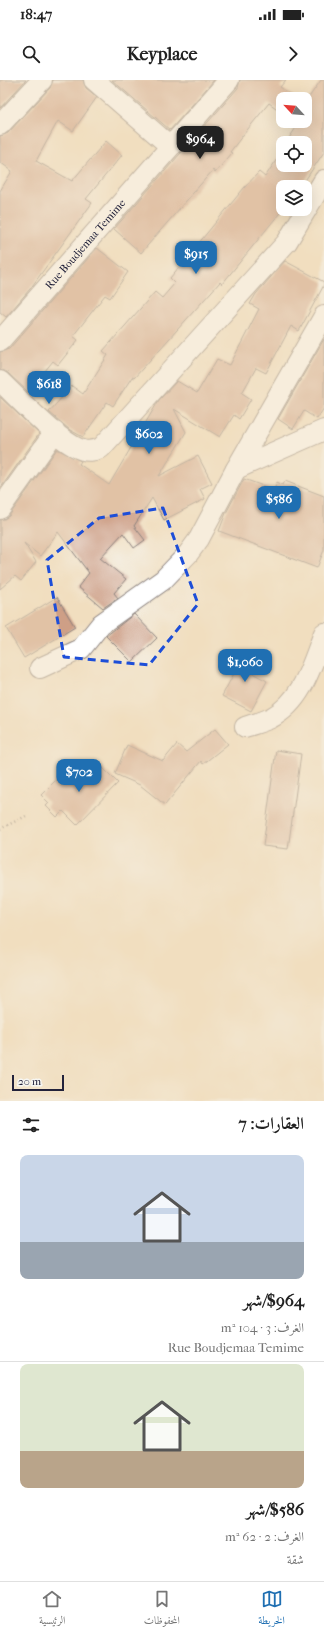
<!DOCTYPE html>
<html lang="ar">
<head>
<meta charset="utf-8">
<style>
	body { margin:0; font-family:"IM FELL French Canon",Amiri,serif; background:#f2f2f2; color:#222; direction:rtl; height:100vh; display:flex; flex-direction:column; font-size:15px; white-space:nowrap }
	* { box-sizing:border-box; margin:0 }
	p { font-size:13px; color:#767676 }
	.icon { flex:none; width:22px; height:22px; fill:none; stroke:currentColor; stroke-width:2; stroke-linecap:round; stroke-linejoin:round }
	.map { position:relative; height:1021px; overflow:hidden; direction:ltr }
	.panel { display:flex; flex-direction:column; background:#fff; flex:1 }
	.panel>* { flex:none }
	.needle { width:26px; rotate:296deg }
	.controls { position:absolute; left:276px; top:12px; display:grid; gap:8px }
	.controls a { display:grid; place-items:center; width:36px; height:36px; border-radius:8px; background:#fff; box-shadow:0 4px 16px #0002; font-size:20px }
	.scale { position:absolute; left:12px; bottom:10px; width:52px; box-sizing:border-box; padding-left:4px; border:2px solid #22223b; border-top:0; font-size:11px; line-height:14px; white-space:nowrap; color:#22223b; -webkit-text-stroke:3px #f6f6f2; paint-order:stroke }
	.price { position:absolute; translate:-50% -34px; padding:0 9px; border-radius:8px; background:#1f6fb2; color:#fff; font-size:13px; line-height:26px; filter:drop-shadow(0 1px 2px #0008) }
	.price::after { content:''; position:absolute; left:50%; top:24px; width:12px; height:9px; margin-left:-6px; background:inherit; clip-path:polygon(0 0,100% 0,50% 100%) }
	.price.selected { background:#222; color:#fff }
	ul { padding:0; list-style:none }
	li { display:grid; align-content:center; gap:8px; height:212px; padding:0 20px }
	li+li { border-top:1px solid #e0e0e0 }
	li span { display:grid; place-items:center; height:124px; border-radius:8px; color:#555 }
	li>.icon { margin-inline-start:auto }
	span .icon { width:72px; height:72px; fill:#fffc; stroke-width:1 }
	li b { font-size:17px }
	h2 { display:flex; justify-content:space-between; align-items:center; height:48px; padding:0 20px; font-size:17px }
	.status { display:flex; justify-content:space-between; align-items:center; height:28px; padding:0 20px; background:#fff; direction:ltr }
	.status svg { height:11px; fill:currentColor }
	header { display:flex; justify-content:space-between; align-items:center; height:52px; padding:0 20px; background:#fff; font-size:18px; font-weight:700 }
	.dock { display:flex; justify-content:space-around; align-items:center; height:56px; border-top:1px solid #e0e0e0; background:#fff; font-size:11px; color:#767676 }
	.dock a { display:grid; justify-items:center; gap:2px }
	.dock .selected { color:#1f6fb2 }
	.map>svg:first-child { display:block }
	.building { fill:#ce9f86 }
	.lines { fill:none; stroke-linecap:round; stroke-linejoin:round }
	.minor-casing { stroke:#8a807d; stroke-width:22 }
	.path { stroke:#8a807d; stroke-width:2.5; stroke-dasharray:1 3; stroke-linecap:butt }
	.minor { stroke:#fff; stroke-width:20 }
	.marked { fill:none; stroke:#1d4ed8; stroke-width:3; stroke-dasharray:8 5; stroke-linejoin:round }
	.labels { text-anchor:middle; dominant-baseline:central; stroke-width:3; stroke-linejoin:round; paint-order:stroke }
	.street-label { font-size:11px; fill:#22223b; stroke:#f6f6f2 }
</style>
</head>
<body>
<div class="status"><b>18:47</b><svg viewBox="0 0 49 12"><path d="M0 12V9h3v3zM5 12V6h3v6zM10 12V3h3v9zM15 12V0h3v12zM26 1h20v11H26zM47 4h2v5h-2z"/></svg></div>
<header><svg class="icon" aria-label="forward" viewBox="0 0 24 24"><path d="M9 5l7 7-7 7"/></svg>Keyplace<svg class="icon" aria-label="search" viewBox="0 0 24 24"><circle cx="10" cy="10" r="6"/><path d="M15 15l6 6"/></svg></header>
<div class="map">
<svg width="324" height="1021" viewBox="0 0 324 1021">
	<rect width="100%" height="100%" fill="#f6f6f2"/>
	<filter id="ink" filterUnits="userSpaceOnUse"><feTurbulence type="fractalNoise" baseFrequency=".025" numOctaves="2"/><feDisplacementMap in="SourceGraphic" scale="8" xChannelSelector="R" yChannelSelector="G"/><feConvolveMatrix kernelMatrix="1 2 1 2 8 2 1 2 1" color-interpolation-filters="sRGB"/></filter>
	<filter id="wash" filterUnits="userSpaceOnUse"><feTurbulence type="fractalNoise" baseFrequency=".012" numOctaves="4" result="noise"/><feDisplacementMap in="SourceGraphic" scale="16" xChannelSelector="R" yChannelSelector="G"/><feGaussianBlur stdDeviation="0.9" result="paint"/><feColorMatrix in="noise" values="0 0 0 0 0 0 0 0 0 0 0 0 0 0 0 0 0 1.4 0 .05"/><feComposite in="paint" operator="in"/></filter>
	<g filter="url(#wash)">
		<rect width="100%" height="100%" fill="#f1debf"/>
		<g id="blocks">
			<path class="building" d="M0,0H26L0,28Z
				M53,0H83L86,8L97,17L73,51L58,41L36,81L72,101L106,61L122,75L86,119L92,123L30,209L6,237L0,232V111L12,91L0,82V56L8,53L50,8Z
				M112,0H214L170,50Z
				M240,0H286L280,7L297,19H283V33L269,23L243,55L230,72L232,73L215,93L213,90L141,173L114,149L238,8Z
				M321,0H324V72L302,105L303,106L283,107V129L222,204L220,202L134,298L132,297L113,326L107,322L83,357L70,350L49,332L72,306L83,314L108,275L103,271L155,212L162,218L175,203L170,198L244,108L259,92L265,97L283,70V85H305V63H286L299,43L295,41H305V23Z
				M97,168L128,192L110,218L105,215L73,256L78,260L58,285L53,281L28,312L8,293L0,290V272L9,269Z
				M285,181L324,202V205L299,251L291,246L266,293L256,288L242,313L251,319L239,339L234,335L220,357L174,329L186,352L159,396L198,376L212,403L200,409L205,419L164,440L152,418L134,446L145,460L134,468L123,453L100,478L126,499L114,513L118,518L103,528L78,507L89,493L58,452L40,476L24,463L36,482L21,501L15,496L0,509V440L9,436L57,369L81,381L79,384L109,405L159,320L177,301L197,313L217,279L230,285L259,229L250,224L256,214Z
				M324,259V328L317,339L304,331L293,349L278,339Z
				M0,317L39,354L0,409Z
				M244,399L274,410L277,402L283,405L285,401L324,416V470L317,488L219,451L226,433Z
				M57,517L75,547L24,578L6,548Z
				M134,534L157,558L132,582L106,556Z
				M242,571L261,581L254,594L267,601L251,631L222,616L239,584L236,583Z
				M215,649L228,664L203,684L201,681L165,725L140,705L115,694L127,665L163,681L177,664L186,672Z
				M276,670L301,674L288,769L263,766Z
				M88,683L96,691L101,686L118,703L77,745L63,731L57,737L46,726L49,723L41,715L59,697L67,705Z"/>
		</g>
	</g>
	<g filter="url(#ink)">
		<use href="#blocks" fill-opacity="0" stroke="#8a807d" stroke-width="1"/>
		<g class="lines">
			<g class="minor-casing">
				<g id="minor">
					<path d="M94,0L170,66"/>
					<path d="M0,45L42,0"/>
					<path id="s1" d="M0,261L229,0"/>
					<path d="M0,301C18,318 62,365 83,370C90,372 95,370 101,368L287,162L324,100"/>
					<path d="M236,389L324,350"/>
					<path d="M0,429L55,352"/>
					<path d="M40,588L81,569L101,544L163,500L188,474L199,459L236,389L324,236"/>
					<path d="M245,647C253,644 263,642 271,638C303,621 312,584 324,553"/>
				</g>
			</g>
			<path class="path" d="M0,749L28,735"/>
			<use href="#minor" class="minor"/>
		</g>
	</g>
	<path d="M0 0H324V1021H0ZM163,428L198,524L149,585L64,577L47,480L99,438Z" fill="#f1debf" fill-opacity=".55" fill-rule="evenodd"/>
	<path class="marked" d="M163,428L198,524L149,585L64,577L47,480L99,438Z"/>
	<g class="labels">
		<g class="street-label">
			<text stroke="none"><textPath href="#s1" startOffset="129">Rue Boudjemaa Temime</textPath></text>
		</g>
	</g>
</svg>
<div class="controls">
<a><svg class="needle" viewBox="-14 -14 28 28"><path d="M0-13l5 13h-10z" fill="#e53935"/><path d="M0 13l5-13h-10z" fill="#767676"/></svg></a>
<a><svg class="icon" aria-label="locate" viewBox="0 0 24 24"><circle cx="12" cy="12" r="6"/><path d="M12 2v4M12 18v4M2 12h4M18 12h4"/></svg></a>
<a><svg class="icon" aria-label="layers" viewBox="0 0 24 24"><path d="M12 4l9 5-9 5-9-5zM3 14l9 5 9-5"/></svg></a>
</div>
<div class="scale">20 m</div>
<b class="price selected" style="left:200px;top:80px">$964</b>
<b class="price" style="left:196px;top:195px">$915</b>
<b class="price" style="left:49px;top:325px">$618</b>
<b class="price" style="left:149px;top:375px">$602</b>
<b class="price" style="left:279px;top:440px">$586</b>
<b class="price" style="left:245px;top:603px">$1,060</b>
<b class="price" style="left:79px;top:713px">$702</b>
</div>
<section class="panel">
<h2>العقارات: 7<svg class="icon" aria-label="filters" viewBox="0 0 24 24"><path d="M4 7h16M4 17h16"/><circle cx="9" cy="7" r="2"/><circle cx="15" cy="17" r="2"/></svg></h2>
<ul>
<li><span style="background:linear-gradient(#c9d6e8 70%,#9aa5b1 0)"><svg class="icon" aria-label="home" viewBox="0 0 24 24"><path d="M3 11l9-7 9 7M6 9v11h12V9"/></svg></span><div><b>$964/شهر</b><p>الغرف: 3 · 104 m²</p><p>Rue Boudjemaa Temime</p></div></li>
<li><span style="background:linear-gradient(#dfe7d0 70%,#b9a48a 0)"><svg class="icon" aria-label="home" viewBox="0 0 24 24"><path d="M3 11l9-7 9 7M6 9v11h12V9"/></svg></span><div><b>$586/شهر</b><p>الغرف: 2 · 62 m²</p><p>شقة</p></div></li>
</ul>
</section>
<nav class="dock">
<a class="selected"><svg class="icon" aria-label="map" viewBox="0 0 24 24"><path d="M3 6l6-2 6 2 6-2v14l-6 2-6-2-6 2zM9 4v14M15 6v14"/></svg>الخريطة</a>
<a><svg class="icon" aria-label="saved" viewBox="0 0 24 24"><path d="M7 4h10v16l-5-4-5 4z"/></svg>المحفوظات</a>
<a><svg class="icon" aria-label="home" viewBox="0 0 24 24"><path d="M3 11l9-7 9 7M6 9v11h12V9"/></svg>الرئيسية</a>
</nav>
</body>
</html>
